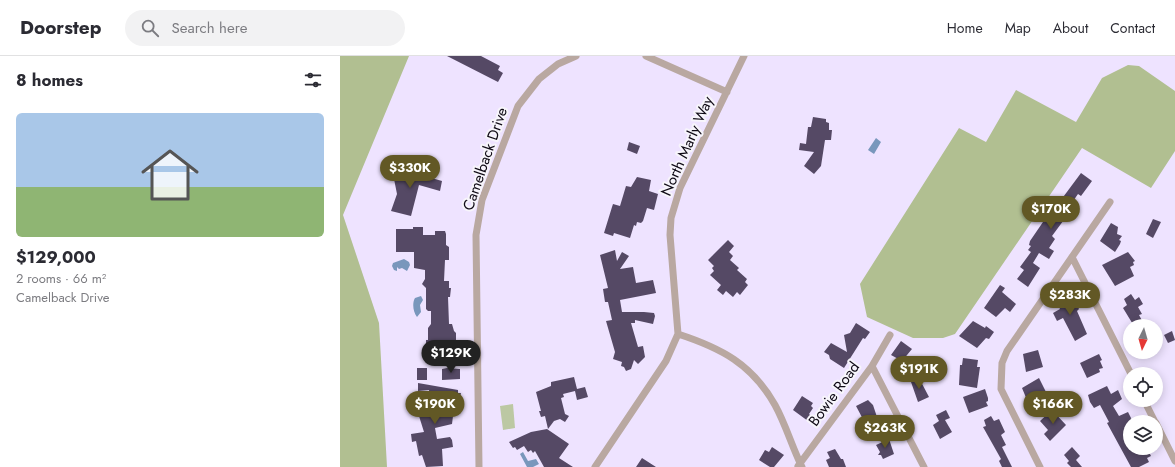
<!DOCTYPE html>
<html lang="en">
<head>
<meta charset="utf-8">
<style>
	body { margin:0; font-family:Jost,sans-serif; background:#f2f2f3; color:#2b2b33; height:100vh; display:flex; flex-direction:column; font-size:15px; white-space:nowrap }
	* { box-sizing:border-box; margin:0 }
	p { font-size:13px; color:#7c7c81 }
	.icon { flex:none; width:22px; height:22px; fill:none; stroke:currentColor; stroke-width:2; stroke-linecap:round; stroke-linejoin:round }
	.map { position:relative; flex:1; overflow:hidden }
	.details { display:flex; flex-direction:column; background:#fff; width:340px }
	.details>* { flex:none }
	.needle { width:26px; rotate:185deg }
	.buttons { position:absolute; left:783px; top:263px; display:grid; gap:8px }
	.buttons a { display:grid; place-items:center; width:40px; height:40px; border-radius:50%; background:#fff; box-shadow:0 2px 10px #0003; font-size:20px }
	.price { position:absolute; translate:-50% -34px; padding:0 9px; border-radius:14px; background:#625825; color:#fff; font-size:13px; line-height:26px; filter:drop-shadow(0 1px 2px #0008) }
	.price::after { content:''; position:absolute; left:50%; top:24px; width:12px; height:9px; margin-left:-6px; background:inherit; clip-path:polygon(0 0,100% 0,50% 100%) }
	.price.active { background:#222; color:#fff }
	ul { padding:0; list-style:none }
	li { display:grid; align-content:center; gap:8px; height:212px; padding:0 16px }
	li+li { border-top:1px solid #e1e1e2 }
	li span { display:grid; place-items:center; height:124px; border-radius:6px; color:#555 }
	li>.icon { margin-inline-start:auto }
	span .icon { width:72px; height:72px; fill:#fffc; stroke-width:1 }
	li b { font-size:17px }
	h2 { display:flex; justify-content:space-between; align-items:center; height:48px; padding:0 16px; font-size:17px }
	header { display:flex; align-items:center; gap:24px; box-sizing:border-box; height:56px; padding:0 20px; background:#fff; border-bottom:1px solid #e1e1e2 }
	header strong { font-size:19px }
	nav { display:flex; gap:22px; margin-inline-start:auto; font-size:14px }
	.search { width:280px; height:36px; background:#f2f2f3; display:flex; align-items:center; gap:10px; box-sizing:border-box; padding:0 14px; border-radius:22px; color:#7c7c81; font-size:15px }
	main { display:flex; flex:1; min-height:0 }
	.map>svg:first-child { display:block }
	.green { fill:#bcc8a3 }
	.forest { fill:#b1bf91 }
	.water { fill:#7997bc }
	.building { fill:#554965 }
	.lines { fill:none; stroke-linecap:round; stroke-linejoin:round }
	.minor { stroke:#b9a8a1; stroke-width:7 }
	.labels { text-anchor:middle; dominant-baseline:central; stroke-width:4; stroke-linejoin:round; paint-order:stroke }
	.street-label { font-size:15px; fill:#0f0a15; stroke:#f7f5fb }
</style>
</head>
<body>
<header>
<strong>Doorstep</strong>
<div class="search"><svg class="icon" aria-label="search" viewBox="0 0 24 24"><circle cx="10" cy="10" r="6"/><path d="M15 15l6 6"/></svg>Search here</div>
<nav><a>Home</a><a>Map</a><a>About</a><a>Contact</a></nav>
</header>
<main>
<section class="details">
<h2>8 homes<svg class="icon" aria-label="filters" viewBox="0 0 24 24"><path d="M4 7h16M4 17h16"/><circle cx="9" cy="7" r="2"/><circle cx="15" cy="17" r="2"/></svg></h2>
<ul>
<li><span style="background:linear-gradient(#a9c7e8 60%,#8fb573 0)"><svg class="icon" aria-label="home" viewBox="0 0 24 24"><path d="M3 11l9-7 9 7M6 9v11h12V9"/></svg></span><div><b>$129,000</b><p>2 rooms · 66 m²</p><p>Camelback Drive</p></div></li>
</ul>
</section>
<div class="map">
<svg width="835" height="411" viewBox="0 0 835 411">
	<rect width="100%" height="100%" fill="#eee3ff"/>
	<path class="green" d="M173,348L175,372L163,374L160,350Z"/>
	<path class="forest" d="M0,0H69L3,159L39,267L47,411H0Z
		M788,9L799,10L835,35V95L811,132L742,92L615,278L603,282H573L527,261L520,228L619,72L646,86L676,34L736,66L762,22Z"/>
	<path class="water" d="M536,82L541,86L534,98L528,94Z
		M64,203L69,206L70,209L67,215L62,212L59,213L57,211V215L54,214L52,210L53,207Z
		M81,240L83,244L80,249L81,256L77,261C73,256 72,247 75,242Z
		M183,396L188,405L196,403L199,408L193,411H187L180,398Z"/>
	<path class="building" d="M107,0H141L160,10L158,14L163,17L158,26Z
		M473,61L486,63V66L489,67V74H492L491,84H485L481,110L474,118L464,110L474,96L459,94L460,87L466,88L468,71H471Z
		M289,86L300,90L297,98L287,94Z
		M67,109L68,116L74,114V117L102,125L100,135L79,129L71,160L51,155L57,138L52,113Z
		M741,117L752,125L741,140L738,138L729,151L731,153L729,157L712,180L715,183L709,192L714,195L709,203L699,197L693,207L700,212L688,231L677,223L684,214L680,211L691,196L688,194L691,190L689,189L690,185L703,166L701,164L707,156L712,150L715,152Z
		M297,121L311,124L309,135L318,138L314,154L307,152L303,165L301,167L297,166L296,170L294,169L290,182L274,177L273,180L264,177L272,151L273,148L280,150L286,130L291,131Z
		M813,163L821,166L813,182L806,178Z
		M771,167L778,171L777,178L782,180L779,184L781,185L780,188L775,196L760,185Z
		M73,171H83V179H95V175H105L106,178V189L109,191V204H105L104,225H109V232H111L110,241H108L109,268H112L114,275L116,277V298H113V300L104,299V294H95V291H86V284H88V272L91,268V255H88L86,253V232L82,228L85,223V214L74,212V196H56V173H73Z
		M388,184L394,190L389,196L393,200L390,204L399,212L397,214L407,223L405,226L408,229L400,239L397,236L393,241L386,235L383,239L377,234L381,229L370,219L374,215L372,212L374,210L368,204Z
		M275,194L277,205L282,196L289,200L280,213L293,211L296,227L313,224L316,237L280,244L282,256H304L314,257L315,260L313,268L295,264V267H291L298,291L303,290L305,301L298,308L294,304L291,313L286,315L284,311L281,310L282,306L273,303L275,296L266,265L272,264L268,246H265L263,233L268,232L260,199Z
		M788,196L795,205L793,206L794,209L790,211L794,220L775,230L762,209Z
		M660,229L665,232L662,236L676,248L670,256L665,252L656,261L644,252Z
		M730,235L739,253L737,255L747,278L735,285L723,262L717,265L713,257L720,253L716,245L720,243L719,241Z
		M791,238L795,244L799,241L803,248L798,251L802,258L799,259L805,270H794L783,252L787,249L784,243Z
		M633,265L645,272L646,270L654,276L649,283L646,282L637,292L619,280Z
		M516,267L530,276L525,283L523,282L504,312L490,303L489,299L484,296L491,287L507,296L504,279L510,277Z
		M832,275L835,284L828,287L824,279Z
		M561,285L572,293L562,305L551,299Z
		M698,294L703,311L686,316L683,298Z
		M759,298L762,304L760,305L763,312L759,313L760,316L747,322L740,307Z
		M623,302L638,304L637,311H640L637,332L619,329L620,309H622Z
		M77,312H87V324H77Z
		M107,312L120,313V323L102,324V313Z
		M234,321L237,333L245,331L248,341L237,344L235,335L223,338L224,341L221,342L225,358L229,360L225,366L220,363L214,365L208,373L205,360L201,361L199,355H201L196,336L211,330V326Z
		M579,322L589,341L578,346L571,326Z
		M699,322L711,346L692,356L682,332Z
		M78,327L118,334V337H121L118,348L106,345V358L113,360L112,368L95,372L97,383L110,381L112,384L113,391L102,393L103,410L86,411L82,399L79,400L76,385L72,386L71,378L84,376L79,360L91,355L89,334L78,335Z
		M767,330L771,338L778,334L782,343L773,350L779,360L788,356L792,364L790,365V392H797L800,395L807,392L811,400L807,402L809,406L799,411H791L767,367L769,366L760,349L754,352L750,346L748,339Z
		M645,333L648,342V345L646,346L648,350L629,357L623,341Z
		M462,340L473,347L471,350L473,352L469,358L471,360L468,365L453,354Z
		M528,344L533,349L537,361L525,367L516,350Z
		M606,354L610,362L605,364L612,376L600,383L593,369L599,365L596,359Z
		M712,354L726,369L710,385L704,378L708,374L700,365Z
		M651,360L654,365L659,363L665,376L661,379L666,389L662,391L672,411H662L659,405L661,403L643,371L646,370L644,364Z
		M207,373L229,388L219,402L233,411H204L195,395L193,397L191,394L188,396L184,390L177,394L175,391L173,392L169,386L191,376Z
		M549,383L554,398L543,403L541,399H538L540,396L536,389Z
		M432,391L444,399L434,411H430L419,404L425,394L429,396Z
		M732,391L740,400L736,404L742,411H731L727,407L729,405L724,399Z
		M495,393L501,403H503L506,411H489L486,404L490,402L487,396Z
		M302,402L316,411H296Z"/>
	<g class="lines">
		<path class="minor" d="M306,0L387,36
			M732,201L791,318
			M338,278C381,292 412,308 435,349C446,369 452,391 462,411
			M532,310L584,411
			M804,344L815,366
			M816,367L835,405
			M458,410L532,310L550,279
			M139,411L136,179L142,144L178,50L199,23L218,8L236,0
			M255,411L326,305L338,278L330,179L331,162L340,132L404,0
			M700,411L661,333L662,307L667,295L770,146"/>
	</g>
	<g class="labels">
		<g class="street-label">
			<text transform="translate(347 90) rotate(-66)">North Marly Way</text>
			<text transform="translate(145 103) rotate(-71)">Camelback Drive</text>
			<text transform="translate(494 338) rotate(-54)">Bowie Road</text>
		</g>
	</g>
</svg>
<div class="buttons">
<a><svg class="needle" viewBox="-14 -14 28 28"><path d="M0-13l5 13h-10z" fill="#e53935"/><path d="M0 13l5-13h-10z" fill="#7c7c81"/></svg></a>
<a><svg class="icon" aria-label="locate" viewBox="0 0 24 24"><circle cx="12" cy="12" r="6"/><path d="M12 2v4M12 18v4M2 12h4M18 12h4"/></svg></a>
<a><svg class="icon" aria-label="layers" viewBox="0 0 24 24"><path d="M12 4l9 5-9 5-9-5zM3 14l9 5 9-5"/></svg></a>
</div>
<b class="price" style="left:70px;top:133px">$330K</b>
<b class="price" style="left:711px;top:174px">$170K</b>
<b class="price" style="left:730px;top:260px">$283K</b>
<b class="price active" style="left:111px;top:318px">$129K</b>
<b class="price" style="left:579px;top:334px">$191K</b>
<b class="price" style="left:95px;top:369px">$190K</b>
<b class="price" style="left:713px;top:369px">$166K</b>
<b class="price" style="left:545px;top:393px">$263K</b>
</div>
</main>
</body>
</html>
